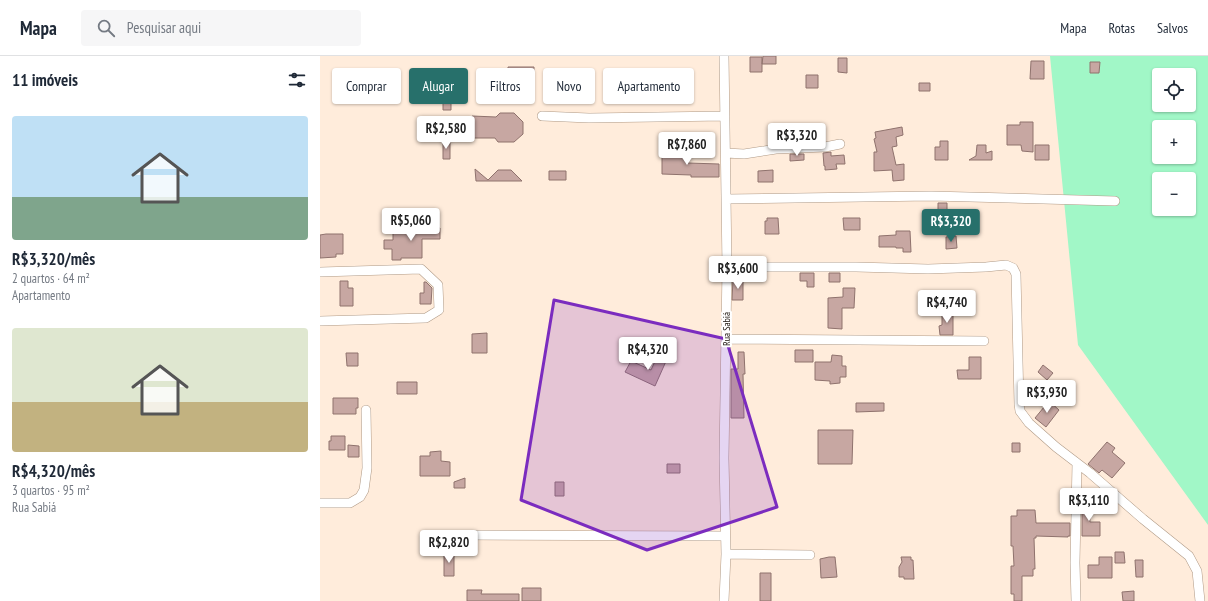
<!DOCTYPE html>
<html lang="pt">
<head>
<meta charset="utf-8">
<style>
	body { margin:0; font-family:"PT Sans Narrow",sans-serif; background:#f6f6f7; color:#1f2937; height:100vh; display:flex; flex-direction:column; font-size:15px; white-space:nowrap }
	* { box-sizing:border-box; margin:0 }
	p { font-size:13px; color:#747a83 }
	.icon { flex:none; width:22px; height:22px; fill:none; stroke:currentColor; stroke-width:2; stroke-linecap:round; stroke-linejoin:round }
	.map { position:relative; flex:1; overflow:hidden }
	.panel { display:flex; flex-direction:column; background:#fff; width:320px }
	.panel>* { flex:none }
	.top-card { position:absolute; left:12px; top:12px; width:380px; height:36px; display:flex; gap:8px }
	.buttons { position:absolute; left:832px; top:12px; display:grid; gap:8px }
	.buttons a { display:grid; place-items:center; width:44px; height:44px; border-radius:4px; background:#fff; box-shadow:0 1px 3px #0004; font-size:20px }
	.price { position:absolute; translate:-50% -34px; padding:0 9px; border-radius:4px; background:#fff; color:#222; font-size:13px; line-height:26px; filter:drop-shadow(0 1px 2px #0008) }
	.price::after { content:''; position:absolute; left:50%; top:24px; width:12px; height:9px; margin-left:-6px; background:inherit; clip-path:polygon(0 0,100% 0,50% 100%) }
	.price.current { background:#27706b; color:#fff }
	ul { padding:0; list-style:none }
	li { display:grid; align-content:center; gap:8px; height:212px; padding:0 12px }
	li span { display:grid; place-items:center; height:124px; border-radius:4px; color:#555 }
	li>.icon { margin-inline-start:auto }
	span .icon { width:72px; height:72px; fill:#fffc; stroke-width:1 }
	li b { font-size:17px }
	h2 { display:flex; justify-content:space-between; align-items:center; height:48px; padding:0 12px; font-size:17px }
	.chip { padding:0 14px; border-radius:4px; background:#fff; box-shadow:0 1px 3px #0004; font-size:14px; line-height:36px }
	.chip.current { background:#27706b; color:#fff }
	header { display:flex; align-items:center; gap:24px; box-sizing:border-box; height:56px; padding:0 20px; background:#fff; border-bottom:1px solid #e0e1e3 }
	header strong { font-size:19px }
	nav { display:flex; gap:22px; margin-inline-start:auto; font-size:14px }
	.search { width:280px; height:36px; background:#f6f6f7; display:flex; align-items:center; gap:10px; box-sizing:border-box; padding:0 14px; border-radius:4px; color:#747a83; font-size:15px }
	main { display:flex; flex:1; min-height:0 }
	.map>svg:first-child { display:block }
	.green { fill:#a1f7c7; fill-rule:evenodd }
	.building { fill:#c7a7a2; stroke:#8f726d }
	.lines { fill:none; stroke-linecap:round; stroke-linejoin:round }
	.minor-casing { stroke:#b09a86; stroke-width:10 }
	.minor { stroke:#fff; stroke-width:9 }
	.marked { fill:#7b2cbf; fill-opacity:0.2; stroke:#7b2cbf; stroke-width:3; stroke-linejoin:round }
	.labels { text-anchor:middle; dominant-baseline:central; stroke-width:4; stroke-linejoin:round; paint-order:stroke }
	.street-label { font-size:10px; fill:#1b130c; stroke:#fff }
</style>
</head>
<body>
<header>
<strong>Mapa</strong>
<div class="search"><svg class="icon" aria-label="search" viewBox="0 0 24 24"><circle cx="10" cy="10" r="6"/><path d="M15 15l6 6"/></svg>Pesquisar aqui</div>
<nav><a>Mapa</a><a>Rotas</a><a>Salvos</a></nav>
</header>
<main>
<section class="panel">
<h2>11 imóveis<svg class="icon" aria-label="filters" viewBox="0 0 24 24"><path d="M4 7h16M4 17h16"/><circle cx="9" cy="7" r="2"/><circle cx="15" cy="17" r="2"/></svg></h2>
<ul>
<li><span style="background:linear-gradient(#bfe0f5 65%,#7fa58c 0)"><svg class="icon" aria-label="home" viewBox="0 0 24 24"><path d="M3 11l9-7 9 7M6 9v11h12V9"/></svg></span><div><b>R$3,320/mês</b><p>2 quartos · 64 m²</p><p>Apartamento</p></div></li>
<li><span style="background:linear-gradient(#dfe7d0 60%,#c2b280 0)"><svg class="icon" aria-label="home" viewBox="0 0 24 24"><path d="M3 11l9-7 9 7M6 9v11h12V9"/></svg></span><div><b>R$4,320/mês</b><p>3 quartos · 95 m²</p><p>Rua Sabiá</p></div></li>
</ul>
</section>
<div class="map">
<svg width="888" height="545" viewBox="0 0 888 545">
	<rect width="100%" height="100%" fill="#ffecdb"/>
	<path class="green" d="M730,0H888V469L758,289ZM839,19H869V49H839ZM839,71H869V101H839ZM839,123H869V153H839Z"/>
	<path class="building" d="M443,0H456V8H442Z
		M430,1H442V16H430Z
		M518,2H527V17L518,16Z
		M711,5H724V23H710Z
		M770,6H780L779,17H770Z
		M188,11H214V35H188Z
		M486,19H498V32H486Z
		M599,27H610V35H599Z
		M123,42H131V54H123Z
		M180,57H194L203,66V78L194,86H178L175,82H152V60L176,61Z
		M700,66H713V96L702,95L701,89H687V69H700Z
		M582,71L583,79L576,81L577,90L572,91L576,109L584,108V124L573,125L572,114L554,115V96H557L554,83L556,82L555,76Z
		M123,84H130V103H123Z
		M620,85H628V104H615V91H620Z
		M657,89H666V97L672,95V104H649L656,100Z
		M715,89H729V104H715Z
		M342,96H368V107L399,108V121H371V119L342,118Z
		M511,96V100L524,99L525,108H516L517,113L505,114V110H504L503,97Z
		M470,98H484V104L470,105Z
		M155,113L168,124L178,114H191L202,125H156Z
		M453,114V126H438V115Z
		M229,115H246V124H229Z
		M618,147H627V159H618Z
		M447,162H458L459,178H445V165H447Z
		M523,162H540V174H524Z
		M92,169H103V172H120V183H102V202H81V204H72V193H64V184H73V176L92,177Z
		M576,175H590L591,196H583V192H576V191H559V180L576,179Z
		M6,178H23V198H16V201L0,202V179Z
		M636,180L637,192L626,193V181Z
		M480,217H494V231H487V225H480Z
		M509,217H520V226H509Z
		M413,223H423V244H412Z
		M20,225H28V232H33V250H20Z
		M104,226H106L112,232L111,248H100V237H104Z
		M523,232H535L534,252H522V273L508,272V242L523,241Z
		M622,256H633V279H620L619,270L622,269Z
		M167,277V297H152V278Z
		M475,294H493V306H475Z
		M418,296H424L425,318H423L424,362H411V313H418Z
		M26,297H38V310H27Z
		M338,299L347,303L335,330L305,316L311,305L331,314Z
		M512,299L522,300V310H526V321H520V327L510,328V325L495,324V306H511Z
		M649,301H661V323H638L637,314H649Z
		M723,309L733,317L727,324L718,316Z
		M77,326H97V338H77Z
		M13,342H38V352H36V358H13Z
		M729,345L739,354L726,371L715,362Z
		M536,347H564V355L536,356Z
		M498,374H533L532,408H498Z
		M11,380H25V394H9V385H11Z
		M787,386L795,392L792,396L805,407L792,422L782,414L779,417L768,408Z
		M692,387H700V396H692Z
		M28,389L39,390V401H28Z
		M121,395V405L130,406V420H100V400H110V396Z
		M347,408H360V417H347Z
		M145,422V432H134V426Z
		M235,426H244V440H235Z
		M769,444L770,466H780V480H762V445Z
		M697,454H715L716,467H750V480H748V481L716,480V482H714L715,513H713V520H702V545H694V538H691V510H694L693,490H691V460H697Z
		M795,496H804L805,507H795Z
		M124,497H134V520H124Z
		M509,501H515L517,521L501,522L500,503Z
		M581,501H591V504H593L594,523H584V521H579V511L582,506Z
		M779,501H792V522H768V509H779Z
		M815,504H823V521H816Z
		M440,517H451V545H440Z
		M202,532H221V545H202Z
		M147,534H162L161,538H199V545H147Z
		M814,535V545H803L802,536Z"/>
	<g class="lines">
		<g class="minor-casing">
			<path id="minor" d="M404,0L407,211L404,402L406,498L404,545
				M222,60L269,62L405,60
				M406,97L424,98L456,93L505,91L520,88
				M406,143L611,140L795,145
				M407,211H536L608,213L666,211L686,209L693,212L696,218L699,348L700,355L709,367L736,391L770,417L823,463L869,500L877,515L880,545
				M0,216L101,213L118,229L119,254L106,262L0,265
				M406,283L664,285
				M0,447H30L40,441L44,434L47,412L46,354
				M140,479L405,480
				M406,498L490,499
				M756,545L755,507L757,407"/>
		</g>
		<use href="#minor" class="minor"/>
	</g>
	<path class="marked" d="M234,244L406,283L457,451L327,494L201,444Z"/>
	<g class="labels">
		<g class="street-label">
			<text transform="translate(406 273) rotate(-90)">Rua Sabiá</text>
		</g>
	</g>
</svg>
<div class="buttons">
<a><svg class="icon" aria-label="locate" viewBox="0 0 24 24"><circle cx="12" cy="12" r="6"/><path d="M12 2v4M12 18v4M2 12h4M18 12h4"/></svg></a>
<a>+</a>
<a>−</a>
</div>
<b class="price" style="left:126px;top:94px">R$2,580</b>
<b class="price" style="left:477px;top:101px">R$3,320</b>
<b class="price" style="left:367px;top:110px">R$7,860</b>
<b class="price" style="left:91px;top:186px">R$5,060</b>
<b class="price current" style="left:631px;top:187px">R$3,320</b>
<b class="price" style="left:418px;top:234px">R$3,600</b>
<b class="price" style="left:627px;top:268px">R$4,740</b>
<b class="price" style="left:328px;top:315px">R$4,320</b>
<b class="price" style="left:727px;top:358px">R$3,930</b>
<b class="price" style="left:769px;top:466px">R$3,110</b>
<b class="price" style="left:129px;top:508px">R$2,820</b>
<div class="top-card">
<a class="chip">Comprar</a>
<a class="chip current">Alugar</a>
<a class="chip">Filtros</a>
<a class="chip">Novo</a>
<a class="chip">Apartamento</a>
</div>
</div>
</main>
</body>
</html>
